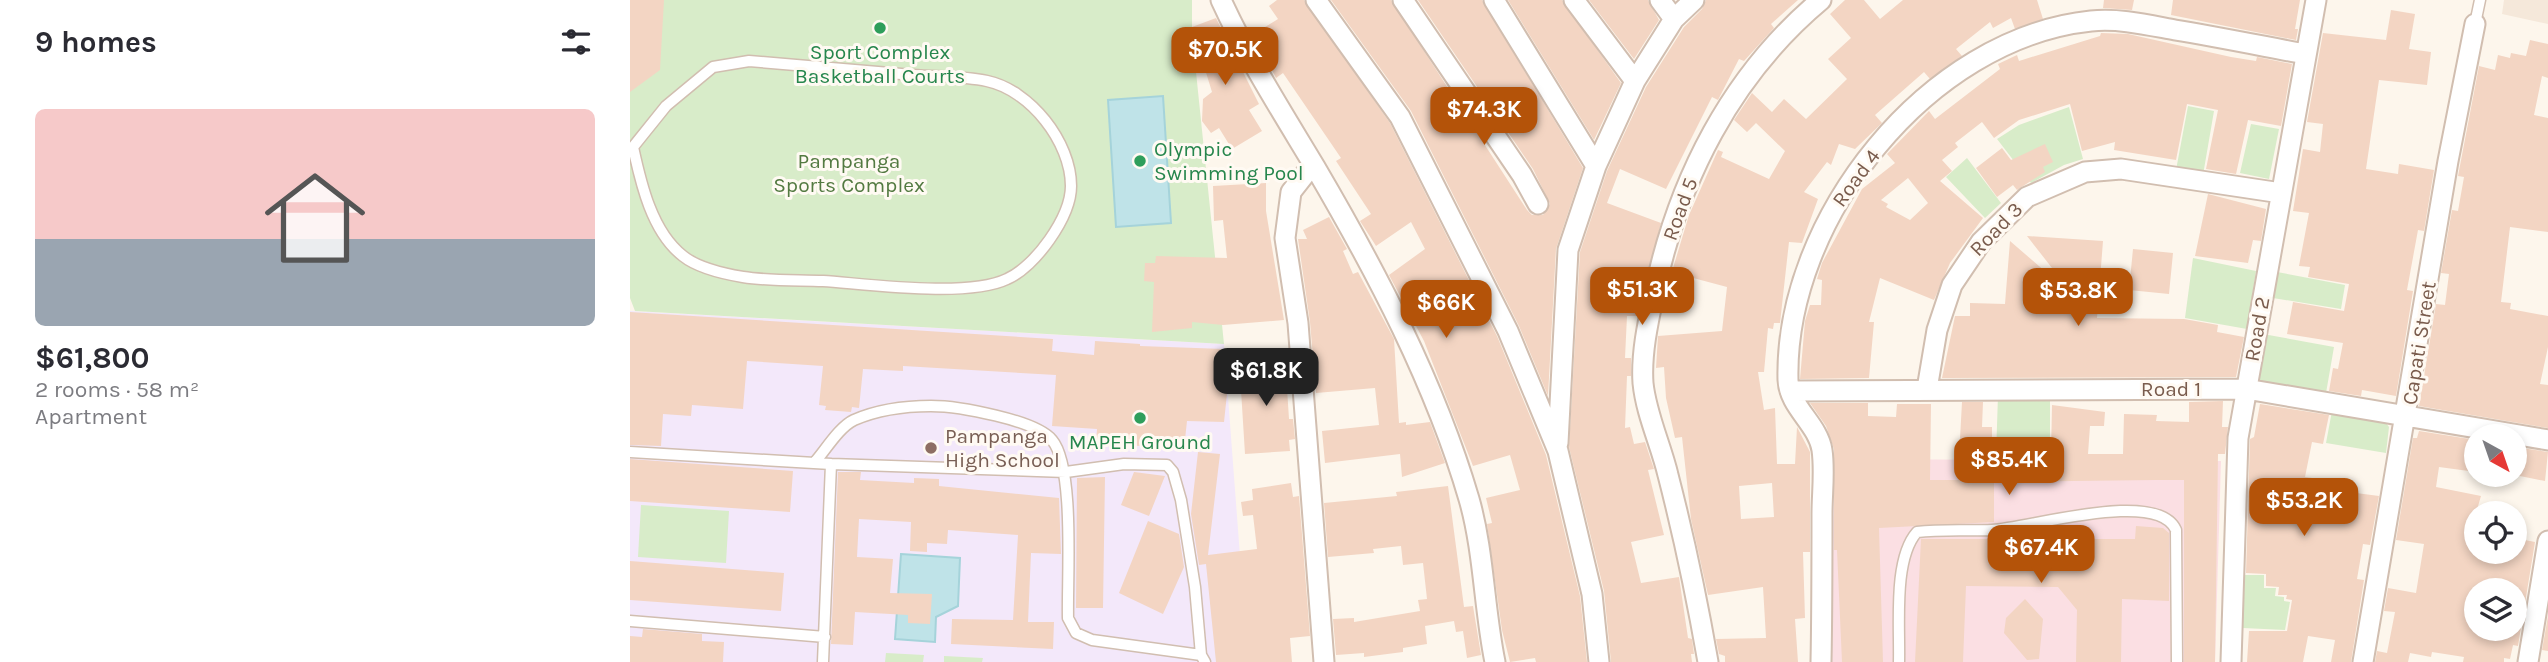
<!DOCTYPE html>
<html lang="en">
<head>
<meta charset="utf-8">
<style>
	body { margin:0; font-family:Karla,sans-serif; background:#f2f2f3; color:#2b2b33; height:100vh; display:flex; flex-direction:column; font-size:26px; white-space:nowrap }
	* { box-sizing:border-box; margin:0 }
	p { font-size:23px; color:#7c7c81 }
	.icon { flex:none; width:38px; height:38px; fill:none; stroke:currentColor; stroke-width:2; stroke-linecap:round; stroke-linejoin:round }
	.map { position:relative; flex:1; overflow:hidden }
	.details { display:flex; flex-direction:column; background:#fff; width:630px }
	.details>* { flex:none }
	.needle { width:46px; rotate:140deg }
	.tools { position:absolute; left:1834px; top:424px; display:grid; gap:14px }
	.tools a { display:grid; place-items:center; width:63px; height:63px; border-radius:50%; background:#fff; box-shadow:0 4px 10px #0003; font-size:35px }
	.price { position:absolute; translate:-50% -60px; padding:0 16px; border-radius:14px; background:#b45309; color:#fff; font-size:23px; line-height:46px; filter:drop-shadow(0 2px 4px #0008) }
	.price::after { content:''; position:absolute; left:50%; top:42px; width:21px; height:16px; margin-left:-10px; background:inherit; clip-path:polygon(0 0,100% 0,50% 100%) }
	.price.active { background:#222; color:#fff }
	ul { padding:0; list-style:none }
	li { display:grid; align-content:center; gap:14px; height:371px; padding:0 35px }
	li span { display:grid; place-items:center; height:217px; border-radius:10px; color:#555 }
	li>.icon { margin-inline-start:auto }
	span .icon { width:126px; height:126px; fill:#fffc; stroke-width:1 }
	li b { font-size:30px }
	h2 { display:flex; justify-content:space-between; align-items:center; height:84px; padding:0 35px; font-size:30px }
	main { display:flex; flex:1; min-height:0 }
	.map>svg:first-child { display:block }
	.residential { fill:#f5e8da }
	.education { fill:#f3e8fa }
	.medical { fill:#fbdfe3 }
	.green { fill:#d8ecc9 }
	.water { fill:#bfe3e8; stroke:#a5d3da; stroke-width:2 }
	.building { fill:#f3d5c3; fill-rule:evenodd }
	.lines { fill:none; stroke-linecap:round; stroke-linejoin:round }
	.service-casing { stroke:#d1beb0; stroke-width:13 }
	.minor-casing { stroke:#d1beb0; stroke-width:23 }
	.service { stroke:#fff; stroke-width:10 }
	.minor { stroke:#fff; stroke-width:19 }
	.leisure-dot { fill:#2e9e5b; stroke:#fffaf3; stroke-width:2.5 }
	.education-dot { fill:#8d6e63; stroke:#fffaf3; stroke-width:2.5 }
	.labels { text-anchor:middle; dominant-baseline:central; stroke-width:6; stroke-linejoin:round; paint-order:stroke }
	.leisure-label { font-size:21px; fill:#27864d; stroke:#fffaf3 }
	.park-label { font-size:21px; fill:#537a41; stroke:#fffaf3 }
	.street-label { font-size:21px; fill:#7a5c4d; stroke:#fffaf3 }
	.education-label { font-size:21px; fill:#785e54; stroke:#fffaf3; text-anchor:start }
</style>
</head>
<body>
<main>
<section class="details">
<h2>9 homes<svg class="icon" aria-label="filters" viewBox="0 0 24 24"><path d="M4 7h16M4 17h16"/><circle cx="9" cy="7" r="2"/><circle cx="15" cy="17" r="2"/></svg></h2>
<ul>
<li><span style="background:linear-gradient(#f6c9c9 60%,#9aa5b1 0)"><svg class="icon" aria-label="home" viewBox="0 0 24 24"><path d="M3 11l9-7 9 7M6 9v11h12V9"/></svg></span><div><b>$61,800</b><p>2 rooms · 58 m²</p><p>Apartment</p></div></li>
</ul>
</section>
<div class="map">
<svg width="1918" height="662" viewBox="0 0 1918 662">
	<rect width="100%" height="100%" fill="#fdf6ec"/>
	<path class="residential" d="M1874,0H1918V24L1872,14Z"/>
	<path class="education" d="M0,311L594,344L618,662H0Z"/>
	<path class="medical" d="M1204,459L1591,461L1585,662H1201Z"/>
	<path class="green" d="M0,0H562V33L594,344L5,311L0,298Z
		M1558,106L1584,111L1573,175L1546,170Z
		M1439,107L1453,159L1434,165L1401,183L1367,139L1389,125Z
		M1621,124L1649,129L1639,179L1610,173Z
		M1337,158L1371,203L1355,218L1316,177Z
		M1563,258L1626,271L1617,329L1555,318Z
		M1647,272L1715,285L1711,309L1643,298Z
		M1633,334L1704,347L1696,393L1625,380Z
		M1368,395L1420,397V455L1366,456Z
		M1702,411L1753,419L1759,427L1756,453L1696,443Z
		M11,505L99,511L96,563L8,557Z
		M1612,575H1634V588H1646L1645,596L1654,597V601L1660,602L1655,630L1613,628Z
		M256,653L294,655L293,662H255Z
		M314,656L353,658L352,662H314Z"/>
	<path class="water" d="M533,96L541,223L486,227L478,100Z
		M271,554L330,558L328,606L306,617L305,642L265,639Z"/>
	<path class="building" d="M0,0H34L30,70L0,92Z
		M647,0H674L760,123L867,336L916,455L950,596L957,662H906L905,658L880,662L872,630L857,524L862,523L856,498L890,490L880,455L843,466L794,341L759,275L795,249L781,222L746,246L730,221L741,214L706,161L711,158L653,73L646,78L644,74L622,35L648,19L639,6Z
		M701,0H761L897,210L902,215H913L920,204L903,169L788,0H852L953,168L926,249L918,396L889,326L781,111Z
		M878,0H932L991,83L964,140Z
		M959,0H1018L1029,20L1004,59Z
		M1076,0H1168L1141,24L1144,28L1114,61L1109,59L1088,100L1082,97L1036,189L990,169L977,203L1031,223L1007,316H997L995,358H1001V376H997L995,428L1000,427L1004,444L1015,442L1024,469L1018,470L1034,535L1001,542L1011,583L1049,577L1058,638L1062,639L1064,654H1061L1062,662H981L974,591L939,447L950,252L977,171L1016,87L1054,27L1072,9Z
		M1215,0H1234L1250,19L1273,0H1407L1413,19L1385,29L1381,18L1363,28L1360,22L1326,49L1332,56L1300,79L1294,72L1245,115L1252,123L1225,149L1209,144L1201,165L1197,162L1174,192L1188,199L1172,243L1159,242L1150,323H1144L1143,329L1138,328L1134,372H1128L1134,410L1145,408L1147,464H1165L1167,427L1180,452V552H1173L1175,618L1165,619L1168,662H1095V656L1089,654L1086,639L1136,638L1133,587L1078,595L1061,519L1052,437L1045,438L1036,398L1034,367L1026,368L1028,336L1092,331L1097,287L1052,275L1050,281L1040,278L1059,215L1088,150L1093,152L1091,157L1139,179L1155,151L1126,123L1117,132L1104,120L1122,93L1142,112L1154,99L1176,119L1217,79L1198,59L1221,38L1200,14ZM1142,483L1144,517L1111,519L1109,486Z
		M1474,0H1504L1502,10L1473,8Z
		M1543,0H1670L1665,29H1668L1666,40L1541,15Z
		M1761,10L1785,14L1779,49L1801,52L1797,85L1749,80L1736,169L1768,174L1769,164L1804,170L1794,231L1788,230L1777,290L1783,291L1766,396L1732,390L1731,396L1699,391L1703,368L1708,369L1713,343L1657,334L1663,302L1714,311L1719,284L1678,277L1680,267L1669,266L1679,213L1663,211L1673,149L1690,152L1693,124L1677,122L1693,33L1756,40Z
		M586,18L629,104L619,110L632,131L602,149L589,128L581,133L572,121L573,99L582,92L562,27Z
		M1471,33L1498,34L1601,57L1626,61L1627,57L1662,64L1651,126L1618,120L1606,174L1576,169L1588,110L1557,104L1546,160L1484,150L1485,142L1452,151L1440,104L1389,120L1364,138L1352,122L1325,143L1328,147L1312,160L1322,171L1310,181L1353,218L1320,263L1304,300L1250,278L1239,322H1244L1239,378L1170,379L1175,321L1180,305H1191L1192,280L1187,279L1192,263L1232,189L1265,163L1257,154L1299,111L1305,119L1370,69L1368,64L1387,55L1389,61L1470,36ZM1278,178L1298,203L1280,220L1256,207L1258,204L1251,200Z
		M1900,40L1918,44V78L1912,76L1904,115L1918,118V232L1880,227L1871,302L1881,303L1880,309L1918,316V347L1910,384L1918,385V428L1789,406L1806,304L1815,305L1819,274L1811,273L1822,210L1828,211L1834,177L1828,176L1849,66L1865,70L1868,55L1880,58L1881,53L1896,56Z
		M1415,144L1423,162L1413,167L1415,172L1387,190L1383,185L1367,197L1346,168L1372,148L1381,160Z
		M636,183V211L654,320L593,325L562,322V328L522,332L524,282L514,281L515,263H525L526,256L597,258L593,220L584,221L583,186Z
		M1578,194L1636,209L1631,241L1623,240L1618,263L1565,256Z
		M699,217L717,249L713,251L723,274L728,272L764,339L769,423L776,422V425L800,422L815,463L772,477L770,454L695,463L692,431L749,425L745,388L686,393L680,322L668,239H677L673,230Z
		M1397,236L1473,241L1467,318L1554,319L1588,325L1587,332L1614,337L1606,377L1312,378L1325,316H1340V303L1375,304L1380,241L1417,273L1422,268Z
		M1503,249L1543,253L1539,294L1499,290Z
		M0,312L423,339L422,351L464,355L465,341L510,344V346L594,349L593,375H599L594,422L557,421L554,449L466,443L467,429L422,426L426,375L273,366V371L233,369L229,408L222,407L221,412L195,410L196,406L189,405L193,366L117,361L113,409L62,405L61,416L33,414L31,446L0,445Z
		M655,358L659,419H663L665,439L659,440L660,451L615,454L610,374L623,372L622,360Z
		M1593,401L1592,427H1598L1595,454H1588L1585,662H1554V480H1526L1364,482V522L1249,528L1253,662H1212L1207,550H1204V449L1196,426L1180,403H1238V416L1266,417L1267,404H1301L1300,480H1350V455H1421L1422,405L1475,412L1474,426H1460L1458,454H1493L1494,414L1527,415L1526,421L1559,422V402Z
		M1332,402H1353L1352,427H1362V440L1330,439Z
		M1630,404L1699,415L1693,444L1682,442L1675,477L1712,482L1711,491L1749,496L1740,545L1733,544L1727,579L1734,580L1721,662H1701L1705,640L1678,636L1673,662H1617L1619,631H1657L1662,600L1656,599L1657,595H1648L1649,587L1636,586V574L1616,573L1620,439L1624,437Z
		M1789,431L1846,440V472L1809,467L1806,487L1851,496L1846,513V551H1885V538L1905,542L1888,646L1883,645L1880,659L1874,658V662H1833L1834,657L1802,652L1801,657L1780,653L1778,662H1745L1747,651L1757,653L1765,612L1754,611L1758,588L1786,593L1794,544L1766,540L1783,438H1787ZM1846,587L1885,590V632L1846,628Z
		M1885,447L1918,452L1915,481L1885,475Z
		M568,452L590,454L578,555L627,549L623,515L613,516L611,502L623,500L622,489L661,483L663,497L669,496L680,636L660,638L662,662H586L576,564L569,565L561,514Z
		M0,459L163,471L160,512L0,501Z
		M208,472H231L230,480L284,483V478L309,479V486L429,498L431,554L401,553L398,622H424L423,649L321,644L322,619L383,620L388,535L318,530L317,544L297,543V552L280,551L281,522L229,519L227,557L263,559L260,593L302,594L300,624L278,623V615L225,612L223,645L201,644Z
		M504,472L535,476L519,516L491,505Z
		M475,477L473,608H446L447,478Z
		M818,486L834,607L843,606L851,655L837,658L833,631L826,632L824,621L795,626L797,644L773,648V652L734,657V653L706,655L703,619L724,618V622L790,611L788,600L797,599L793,563L773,565L771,546L743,549L744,553L698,557L694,503L767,496L766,492Z
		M518,521L549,534L554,567L533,614L489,593Z
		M1506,526L1533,528L1539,533V601L1492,599L1491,662H1446L1447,610L1428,587L1336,586L1333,662H1285L1291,539H1505Z
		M0,561L154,573L151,611L0,600Z
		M1395,599L1413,619L1409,659L1397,660L1374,633L1376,618Z
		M1918,616V651L1912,650Z
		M13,629L72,634V641L94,642L93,662H0V636L12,637Z"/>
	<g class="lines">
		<g class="service-casing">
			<path id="service" d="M1845,24L1850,0
				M119,61C174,66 228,70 283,75C307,77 333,76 357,81C400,90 441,142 441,186C441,217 405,267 377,279C338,298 237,284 193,281C166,280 139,281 113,277C95,274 68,268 53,256C22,232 11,184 3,147L36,106L83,67Z
				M0,452L201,464
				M184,463C195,451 209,427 224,420C247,410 275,406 301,406C328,406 406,420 422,440C445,467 437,579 438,618L446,633L462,640L571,655
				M0,621L195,637
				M193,662L201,464L436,472L494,464L537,465L543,472L551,500L565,587L571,655L575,662
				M1269,662C1270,625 1263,559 1287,532C1312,529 1337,531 1362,530C1400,528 1528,488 1546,530L1547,662"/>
		</g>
		<g class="minor-casing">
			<path id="minor" d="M591,0C618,59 652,112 685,167C746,271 805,383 839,499C854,551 854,609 865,662
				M686,0L770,117L878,331L928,451L962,594L969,662
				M773,0L892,175L908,204
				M864,0L966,166
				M944,0L1005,81
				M1030,0L1044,19
				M683,164L661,192L655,238L668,323L694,662
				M1297,389L1307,330L1322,285L1351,242L1397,197L1455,172L1491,169L1651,193
				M1160,391L1616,389L1918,440
				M928,443L938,250L966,166L1005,81L1044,19L1064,0
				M1078,662C1067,599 1054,537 1038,475C1031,445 1016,414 1013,383C1011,354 1018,322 1024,294C1048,180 1101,75 1191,0
				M1191,662C1192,613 1192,563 1192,514C1192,493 1195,471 1192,450C1188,424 1159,407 1158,380C1154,219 1298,38 1461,21C1489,18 1518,25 1545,30C1588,37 1632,46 1675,54
				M1601,662L1608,438L1686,0
				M1733,662L1818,161L1845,24
				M1898,662L1918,541"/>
		</g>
		<use href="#service" class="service"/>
		<use href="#minor" class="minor"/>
	</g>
	<g class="leisure-dot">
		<circle cx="250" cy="28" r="7"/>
		<circle cx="510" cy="161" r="7"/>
		<circle cx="510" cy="418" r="7"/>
	</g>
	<circle class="education-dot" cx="301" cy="448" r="7"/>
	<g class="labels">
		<g class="leisure-label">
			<text x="250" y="52">Sport Complex<tspan x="250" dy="24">Basketball Courts</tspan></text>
			<text x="524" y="149" text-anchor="start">Olympic<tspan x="524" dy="24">Swimming Pool</tspan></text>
			<text x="510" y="442">MAPEH Ground</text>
		</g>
		<g class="park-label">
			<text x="219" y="161">Pampanga<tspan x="219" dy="24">Sports Complex</tspan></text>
		</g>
		<g class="street-label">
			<text transform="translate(1226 178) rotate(-54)">Road 4</text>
			<text transform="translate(1050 209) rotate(-70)">Road 5</text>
			<text transform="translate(1366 229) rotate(-46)">Road 3</text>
			<text transform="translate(1627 329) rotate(-80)">Road 2</text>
			<text transform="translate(1789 343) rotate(-81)">Capati Street</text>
			<text x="1541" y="389">Road 1</text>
		</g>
		<g class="education-label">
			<text x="315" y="436">Pampanga<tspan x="315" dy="24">High School</tspan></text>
		</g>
	</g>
</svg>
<div class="tools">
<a><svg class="needle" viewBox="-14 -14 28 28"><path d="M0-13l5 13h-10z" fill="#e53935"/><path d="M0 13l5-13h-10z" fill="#7c7c81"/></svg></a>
<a><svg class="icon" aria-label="locate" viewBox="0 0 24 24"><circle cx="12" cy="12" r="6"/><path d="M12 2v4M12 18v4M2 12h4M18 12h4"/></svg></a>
<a><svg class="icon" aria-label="layers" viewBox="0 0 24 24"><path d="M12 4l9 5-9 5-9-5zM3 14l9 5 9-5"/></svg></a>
</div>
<b class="price" style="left:595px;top:87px">$70.5K</b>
<b class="price" style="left:854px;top:147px">$74.3K</b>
<b class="price" style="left:1012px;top:327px">$51.3K</b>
<b class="price" style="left:1448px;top:328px">$53.8K</b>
<b class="price" style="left:816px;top:340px">$66K</b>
<b class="price active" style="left:636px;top:408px">$61.8K</b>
<b class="price" style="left:1379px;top:497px">$85.4K</b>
<b class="price" style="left:1674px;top:538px">$53.2K</b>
<b class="price" style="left:1411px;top:585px">$67.4K</b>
</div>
</main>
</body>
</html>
